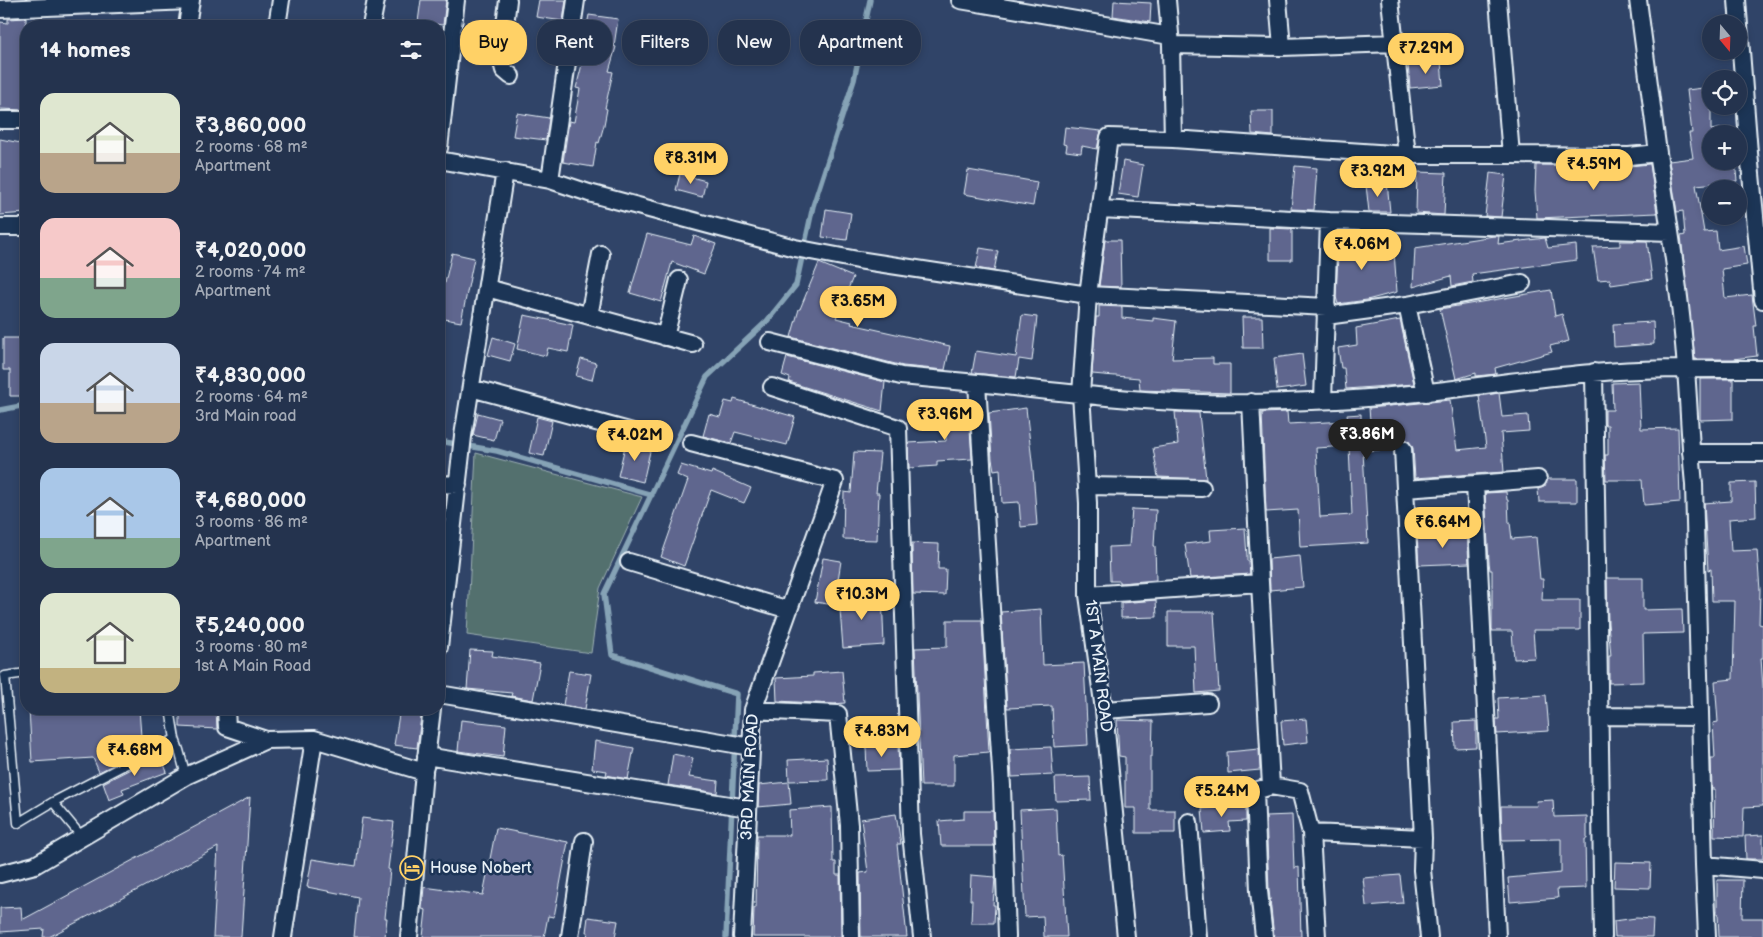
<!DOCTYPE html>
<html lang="en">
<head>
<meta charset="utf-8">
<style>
	body { margin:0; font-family:"Balsamiq Sans",sans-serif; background:#2c3b55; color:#f1f3f6; height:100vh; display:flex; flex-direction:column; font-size:19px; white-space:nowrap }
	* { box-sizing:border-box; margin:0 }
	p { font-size:16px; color:#a3aab6 }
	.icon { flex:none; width:28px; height:28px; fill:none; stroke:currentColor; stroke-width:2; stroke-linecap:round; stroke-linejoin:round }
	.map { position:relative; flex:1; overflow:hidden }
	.sheet { position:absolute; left:20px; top:20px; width:425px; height:695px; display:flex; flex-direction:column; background:#24334e; border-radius:20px; box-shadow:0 2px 8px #0003,0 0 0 1px #414e66 }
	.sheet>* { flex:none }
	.top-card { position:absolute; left:460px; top:20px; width:475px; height:45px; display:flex; gap:10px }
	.needle { width:32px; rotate:161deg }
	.fabs { position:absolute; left:1702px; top:15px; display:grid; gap:10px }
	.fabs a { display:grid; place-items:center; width:45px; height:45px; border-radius:50%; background:#24334e; box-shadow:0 2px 8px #0003,0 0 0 1px #414e66; font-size:25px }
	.price { position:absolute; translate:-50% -42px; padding:0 11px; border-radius:18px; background:#ffd166; color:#111; font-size:16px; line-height:32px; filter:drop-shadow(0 1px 2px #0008) }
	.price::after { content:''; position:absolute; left:50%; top:30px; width:15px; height:11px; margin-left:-8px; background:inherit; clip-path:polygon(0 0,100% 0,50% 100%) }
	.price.current { background:#222; color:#fff }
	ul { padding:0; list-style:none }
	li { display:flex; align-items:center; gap:15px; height:125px; padding:0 20px }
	li span { display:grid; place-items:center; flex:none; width:140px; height:100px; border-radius:15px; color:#555 }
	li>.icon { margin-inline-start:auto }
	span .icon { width:60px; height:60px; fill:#fffc; stroke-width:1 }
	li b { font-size:21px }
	h2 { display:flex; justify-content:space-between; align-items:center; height:60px; padding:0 20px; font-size:21px }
	.tag { padding:0 18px; border-radius:20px; background:#24334e; box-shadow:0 2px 8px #0003,0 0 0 1px #414e66; font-size:18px; line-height:45px }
	.tag.current { background:#ffd166; color:#111 }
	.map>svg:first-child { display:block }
	.green { fill:#526f6e; stroke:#9db0b3 }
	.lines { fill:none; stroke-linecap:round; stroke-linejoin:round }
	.stream { stroke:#86a3b6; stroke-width:5.5 }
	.building { fill:#5e668e; stroke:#e8f1f8; fill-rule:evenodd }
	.service-casing { stroke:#e8f1f8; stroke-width:11 }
	.minor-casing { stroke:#e8f1f8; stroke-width:20 }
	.service { stroke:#1d3557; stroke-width:8 }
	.minor { stroke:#1d3557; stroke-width:16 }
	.labels { text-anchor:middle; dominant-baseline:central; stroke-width:5; stroke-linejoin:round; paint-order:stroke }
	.street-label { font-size:16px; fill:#e8f1f8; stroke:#1d3557 }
	.poi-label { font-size:16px; fill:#e8f1f8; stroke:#1d3557; text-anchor:start }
</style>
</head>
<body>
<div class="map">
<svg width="1763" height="937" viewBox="0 0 1763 937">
	<rect width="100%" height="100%" fill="#304468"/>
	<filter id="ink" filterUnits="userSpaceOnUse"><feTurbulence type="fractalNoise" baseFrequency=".02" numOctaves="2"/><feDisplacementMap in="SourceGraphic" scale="10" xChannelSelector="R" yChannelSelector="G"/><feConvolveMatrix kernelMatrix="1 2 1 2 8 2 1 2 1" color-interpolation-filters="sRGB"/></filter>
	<g filter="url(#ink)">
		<path class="green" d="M476,453L642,497L600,588L591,653L467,635Z"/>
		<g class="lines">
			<path class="stream" d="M0,410L26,405
				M439,441L497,451L652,495
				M726,937L737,694L612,655L604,594L707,377L767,321L796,285L813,206L854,80L870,0"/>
		</g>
		<path class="building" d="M421,0H446L443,25L418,22Z
			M539,0H566L563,21L536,17Z
			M1114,1L1151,3L1150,22L1113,16Z
			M589,15L618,19L614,46L616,47L609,71L613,72L605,108L607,109L604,125L599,143L597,142L593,167L563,162L569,121L574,122L580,89L576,88L589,37L585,36Z
			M26,18V110L0,109V22L8,23V19Z
			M1441,61L1443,85L1410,88L1408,64Z
			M1711,87V130L1731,127L1732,134H1711V161H1735L1737,181L1696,185L1704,232L1716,231L1718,250L1744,246L1747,265L1722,269L1725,298L1752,295L1756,326H1754L1757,356L1733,359H1695L1681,236L1685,235L1683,211L1677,212L1669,161L1693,158L1689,133H1692L1687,90Z
			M1251,111H1273V136L1252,134Z
			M517,113L549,118L546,140L513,136Z
			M1065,127L1101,131L1097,149L1082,146L1081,153L1066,151L1067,145L1063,144Z
			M0,139L26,144V170H25L26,213L0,215Z
			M1123,161L1143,165L1138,197L1118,194Z
			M1650,164L1657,213L1537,218L1535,191L1536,165L1629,166Z
			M1295,166L1317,168L1314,210L1291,209Z
			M968,170L1037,182L1033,206L964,194Z
			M1417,172L1446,173L1444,215L1416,213Z
			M1490,173L1506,175L1501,217L1485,216Z
			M680,174L706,181L702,197L676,190Z
			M1387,182L1390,212H1369L1366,185Z
			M826,209L851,213L847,240L822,237Z
			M1270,228L1292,229V260H1270Z
			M1339,232H1364L1369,260L1394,252L1397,292L1367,300L1338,304L1336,297Z
			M647,234L691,245L694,236L716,244L704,274L672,262L661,302L630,293Z
			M1494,236H1499L1498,244L1545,238L1548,248L1576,245L1577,260L1472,274L1473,282L1452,286L1451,276L1413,287L1415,248Z
			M1105,240H1120L1121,287L1099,286Z
			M1620,241H1647L1652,279L1611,285L1610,279L1598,280L1593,247L1620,246Z
			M980,248L998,251L994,271L976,268Z
			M452,253L474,258L461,322L439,318V282L445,283Z
			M819,263L853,277L836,318L852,322L851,324L950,346L945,370L903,366L791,337L799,309H800Z
			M1551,290L1555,316L1562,314L1569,341L1550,346L1552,352L1495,368L1496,374L1476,376V373L1456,379L1440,309Z
			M1099,306L1122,307V318L1153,321V318L1176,321L1172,359L1213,358V364H1230V393L1140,390L1139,378L1092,374L1096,317H1099Z
			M524,315L573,325L568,352L548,348L546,356L517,349Z
			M1022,315L1037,317L1032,361L1019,359L1016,377L972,373L976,351L1016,357Z
			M1242,317H1262L1263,348H1243Z
			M1400,320L1414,384L1346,389L1344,368H1341L1338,348L1357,345L1356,328Z
			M1653,322L1654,344L1614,347L1613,324Z
			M493,337L515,344L510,361L488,355Z
			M3,338H26V396H10V370H3Z
			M1302,354L1306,386L1277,390L1274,358Z
			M787,357L885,382L882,411L789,382L790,378L782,375Z
			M581,359L596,363L592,380L576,376Z
			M1700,379H1733V419L1700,420Z
			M1639,382L1641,429L1678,428L1680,502L1644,505L1642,480H1606L1605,455H1608V425H1605V410H1613L1612,383Z
			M1499,393L1502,417L1528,415L1529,431L1501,433L1504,472L1415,478L1413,448L1408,440L1403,439L1398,440L1394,444L1393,449L1363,451L1368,543L1300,547L1298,510L1266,512L1262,413L1287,412L1288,424L1348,421L1347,415L1361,414V420H1370L1369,408L1450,400L1457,450L1486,447L1479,396ZM1349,446L1352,515L1320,517L1316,448Z
			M734,399L795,417L787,445L735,432L731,443L703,436L709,414L720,417L725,401L733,403Z
			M963,400V416L969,415L972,459L937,461V466L909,468L908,443L946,441V401Z
			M1026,408L1033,470L1037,525L1021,527L1019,502L1002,503L1000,469L994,470L992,459L989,413Z
			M1175,412L1199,413L1206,479L1158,477L1153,448L1178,444Z
			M478,413L500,419L494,440L473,435Z
			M537,417L552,421L544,456L529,453Z
			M626,442L651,447L643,482L618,476Z
			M854,452L880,453L876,493H879L877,540L843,539L844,492L851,493Z
			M681,465L711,474L712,471L751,488L744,503L711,490L684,566L661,557L688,480L677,475Z
			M1548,479H1577V502H1539L1538,489L1544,487Z
			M1755,482L1756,517L1729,519L1731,551L1757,550L1760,590L1759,624L1763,625V658H1761L1763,687V806L1744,807L1743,837L1714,836L1715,789H1712L1711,758H1715L1713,723L1718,722L1715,681L1733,679L1735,601H1712L1711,569L1708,570L1704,503L1731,501V483Z
			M1506,492L1507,500H1508L1509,523H1510L1512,539L1536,537L1540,579H1543L1542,600H1580V630H1533L1535,658L1514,659L1512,631H1492V570H1490L1489,562L1485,493Z
			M1132,509L1156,510L1154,546H1155L1156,580L1120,583V581H1110L1109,547L1129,546Z
			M1245,528L1247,556V561H1249L1250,574L1190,578L1185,544L1211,541L1210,530Z
			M1467,532L1469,563L1419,565L1417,535Z
			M912,543L939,544L938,569H946L945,595L913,594Z
			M1300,556L1303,587L1270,590L1269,559Z
			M823,558L841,561L834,605L815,602Z
			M1607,578H1643V610L1682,609L1683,633L1643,634L1644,682L1609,683V656H1611L1608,623Z
			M882,594L884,645L843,648L839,597Z
			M1156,600L1157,617L1121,618V603Z
			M1041,609L1043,665L1084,663L1088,745L1054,747L1052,706L1007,708L1001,612Z
			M1168,612H1214L1219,691L1196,693L1194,646H1168Z
			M947,620H982L989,752L954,755V786H921L915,648L947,647Z
			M470,650L493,651L492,656L540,663L533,700L511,696L512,693L467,689Z
			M569,671L591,674L585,709L563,705Z
			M842,671L845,703L834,704L777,701L776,678L813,676V673Z
			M1546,695L1549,731L1497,734L1496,719H1499L1498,698Z
			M29,709H139L142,750L99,772L93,758L32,762Z
			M180,709H216L217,729L180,727Z
			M400,709H422L417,748L394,745Z
			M1306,719L1308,742L1283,745L1281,721Z
			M461,720L506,725L503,757L458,751Z
			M1117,720L1153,721L1152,757H1150V810H1175V833H1136V808H1125V757L1119,756Z
			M1476,721V747L1455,748L1454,722Z
			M595,741L634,748L628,779L606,775L607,771L592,769Z
			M898,745L899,770L867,771L866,746Z
			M1051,747L1053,775L1012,777L1010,749Z
			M1259,749L1260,770L1228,773L1227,752Z
			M160,754L167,772L122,789L124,794L109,800L103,783Z
			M673,754L693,758L689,777L718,781L717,793L668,785Z
			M827,758L828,780L789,781L788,760Z
			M1090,777L1091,800L1056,801L1055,778Z
			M789,782L791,804L758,807L759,785Z
			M250,797L241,937H213L218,847L49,937H43L44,929L0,932V908L21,907L22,920Z
			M1553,800L1554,817L1587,816V839H1585L1586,888L1557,889L1558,898L1510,902L1508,878L1561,873V839L1502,840L1501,806H1537L1536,801Z
			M1228,806H1246V821L1229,822L1230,831L1204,833L1202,809Z
			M832,807L833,862H836V875H840L841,937H753L754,908H756L757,835H790L789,810Z
			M1056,808L1058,856L1062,855L1067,937H1044L1043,916L1025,917L1020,810Z
			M964,811H993L994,846H941L939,821L964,819Z
			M896,814L901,844H897L907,937H861L860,873L868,872L861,819Z
			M1292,815L1294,868L1299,867L1301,937H1274L1269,890L1266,816Z
			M362,818L394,822L388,869L390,870L385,918H387L385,937H354L358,897L307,887L312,859L356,866Z
			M496,828L568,842L554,917L548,916L544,937H423L426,910L422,909L424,887L483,895Z
			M1763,835V859H1746L1745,836Z
			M1615,862L1651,863L1650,888L1614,887Z
			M971,875L995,877L993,905H995L994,923H971L972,900H970Z
			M1400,875L1403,903L1366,906L1363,878Z
			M1717,880H1743L1742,918H1763V937H1719L1718,914H1717Z
			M588,917L618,921L615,937H587L588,932H586Z
			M1636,918L1653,919L1652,937H1615L1614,921Z"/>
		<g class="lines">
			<g class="service-casing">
				<path id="service" d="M26,673L5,676L18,823L53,802L175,739
					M170,709L175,739L179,750L186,776
					M53,802L82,837"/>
			</g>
			<g class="minor-casing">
				<path id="minor" d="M508,0L501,59L504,70L511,76
					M960,0L1170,36
					M1167,0L1171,45L1173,139
					M1278,0L1282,47
					M1390,0L1407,155
					M1498,0L1511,155
					M1638,0L1658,153
					M1737,0L1749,153L1763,300
					M0,9L190,1
					M187,26L191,0
					M277,26L281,0
					M371,26L376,0
					M1171,45L1282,47L1395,43
					M0,120H26
					M439,148L456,0
					M439,160L550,180L589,193L795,248L858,260L1088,295L1081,394L1088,503V595L1104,710L1126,937
					M550,180L576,0
					M1100,209L1329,221L1323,400
					M1329,221L1670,232
					M0,227H26
					M487,288L693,344
					M1407,305L1522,283
					M1327,307L1088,295L1109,137L1173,139L1407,155H1511L1629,156L1658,153C1669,225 1681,297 1686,369C1689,408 1690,446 1694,484L1704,865L1707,937
					M589,316L601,254
					M1326,316L1407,305L1426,393
					M665,337L679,280
					M770,342L901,376L977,383
					M1594,372L1603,937
					M772,387L898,428L911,834L922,937
					M471,388L651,437
					M691,443L835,481L753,710L742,937
					M1403,449L1423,838L1422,870L1429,937
					M1691,453H1763
					M439,484L458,485
					M1475,484L1538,479
					M1087,486L1202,488
					M1405,489L1475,484L1497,937
					M629,562L789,610
					M1260,583L1271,786L1255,791L1259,891L1264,937
					M1088,595L1260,583L1251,402
					M439,647L463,436L505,171
					M439,694L751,747
					M226,709L227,727L266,740
					M753,710L838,714L849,825L851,937
					M1104,710L1208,703
					M1599,716L1700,717
					M426,756L748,808
					M425,767L432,709
					M1271,786L1300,791L1311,833
					M1189,822L1198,937
					M1704,865L1763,870
					M0,874L35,865L186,776L266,740L314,739L424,772L409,937
					M283,937L314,739
					M570,937L584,841
					M1007,937L1002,786L977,383C1051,391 1127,401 1202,403C1246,404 1292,402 1337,400C1423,396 1507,380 1593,373C1649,368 1706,369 1763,369
					M1317,937L1311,833L1423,838"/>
			</g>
			<use href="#service" class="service"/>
			<use href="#minor" class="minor"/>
		</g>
	</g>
	<defs>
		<g id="hotel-ring" transform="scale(1.25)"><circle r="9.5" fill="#1d3557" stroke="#ffd166" stroke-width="1.5"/><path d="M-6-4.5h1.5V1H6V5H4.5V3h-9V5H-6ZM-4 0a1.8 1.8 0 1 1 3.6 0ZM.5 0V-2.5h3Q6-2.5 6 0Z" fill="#ffd166"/></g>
	</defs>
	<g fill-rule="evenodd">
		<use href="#hotel-ring" x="412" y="868"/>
	</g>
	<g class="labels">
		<g class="street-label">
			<text transform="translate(1098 666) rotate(83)">1ST A MAIN ROAD</text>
			<text transform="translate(750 777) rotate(-87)">3RD MAIN ROAD</text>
		</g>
		<g class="poi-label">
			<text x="430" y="868">House Nobert</text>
		</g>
	</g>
</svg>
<div class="fabs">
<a><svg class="needle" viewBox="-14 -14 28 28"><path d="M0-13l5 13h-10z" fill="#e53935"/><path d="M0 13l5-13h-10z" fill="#a3aab6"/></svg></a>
<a><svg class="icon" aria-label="locate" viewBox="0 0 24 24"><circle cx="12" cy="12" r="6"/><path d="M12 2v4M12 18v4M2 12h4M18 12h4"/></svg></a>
<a>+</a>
<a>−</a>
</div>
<b class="price" style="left:1426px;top:75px">₹7.29M</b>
<b class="price" style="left:691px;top:185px">₹8.31M</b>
<b class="price" style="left:1594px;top:191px">₹4.59M</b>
<b class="price" style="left:1378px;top:198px">₹3.92M</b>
<b class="price" style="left:1362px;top:271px">₹4.06M</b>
<b class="price" style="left:858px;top:328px">₹3.65M</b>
<b class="price" style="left:945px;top:441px">₹3.96M</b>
<b class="price current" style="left:1367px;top:461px">₹3.86M</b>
<b class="price" style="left:635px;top:462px">₹4.02M</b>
<b class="price" style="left:1443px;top:549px">₹6.64M</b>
<b class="price" style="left:862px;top:621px">₹10.3M</b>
<b class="price" style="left:882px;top:758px">₹4.83M</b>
<b class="price" style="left:135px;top:777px">₹4.68M</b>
<b class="price" style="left:1222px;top:818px">₹5.24M</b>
<div class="top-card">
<a class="tag current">Buy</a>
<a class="tag">Rent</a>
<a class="tag">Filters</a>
<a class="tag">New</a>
<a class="tag">Apartment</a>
</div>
<section class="sheet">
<h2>14 homes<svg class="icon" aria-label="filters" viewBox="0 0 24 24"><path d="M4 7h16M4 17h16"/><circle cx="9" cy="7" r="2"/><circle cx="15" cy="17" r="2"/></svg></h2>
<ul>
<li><span style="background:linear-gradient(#dfe7d0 60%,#b9a48a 0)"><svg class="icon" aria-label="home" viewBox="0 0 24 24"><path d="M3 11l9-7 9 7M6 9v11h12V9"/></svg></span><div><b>₹3,860,000</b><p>2 rooms · 68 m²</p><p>Apartment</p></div></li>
<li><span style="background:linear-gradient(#f6c9c9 60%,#7fa58c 0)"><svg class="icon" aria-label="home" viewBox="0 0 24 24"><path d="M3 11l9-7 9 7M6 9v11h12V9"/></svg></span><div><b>₹4,020,000</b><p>2 rooms · 74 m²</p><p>Apartment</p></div></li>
<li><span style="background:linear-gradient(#c9d6e8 60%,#b9a48a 0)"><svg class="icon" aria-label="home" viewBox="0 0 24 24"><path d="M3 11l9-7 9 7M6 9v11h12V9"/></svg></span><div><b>₹4,830,000</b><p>2 rooms · 64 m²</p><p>3rd Main road</p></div></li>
<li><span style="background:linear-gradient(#a9c7e8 70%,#7fa58c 0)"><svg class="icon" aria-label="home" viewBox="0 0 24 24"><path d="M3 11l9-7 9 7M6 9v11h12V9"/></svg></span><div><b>₹4,680,000</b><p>3 rooms · 86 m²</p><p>Apartment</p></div></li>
<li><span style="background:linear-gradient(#dfe7d0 75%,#c2b280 0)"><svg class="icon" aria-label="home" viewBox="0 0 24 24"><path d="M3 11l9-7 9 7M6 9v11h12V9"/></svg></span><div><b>₹5,240,000</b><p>3 rooms · 80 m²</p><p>1st A Main Road</p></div></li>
</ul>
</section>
</div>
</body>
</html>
